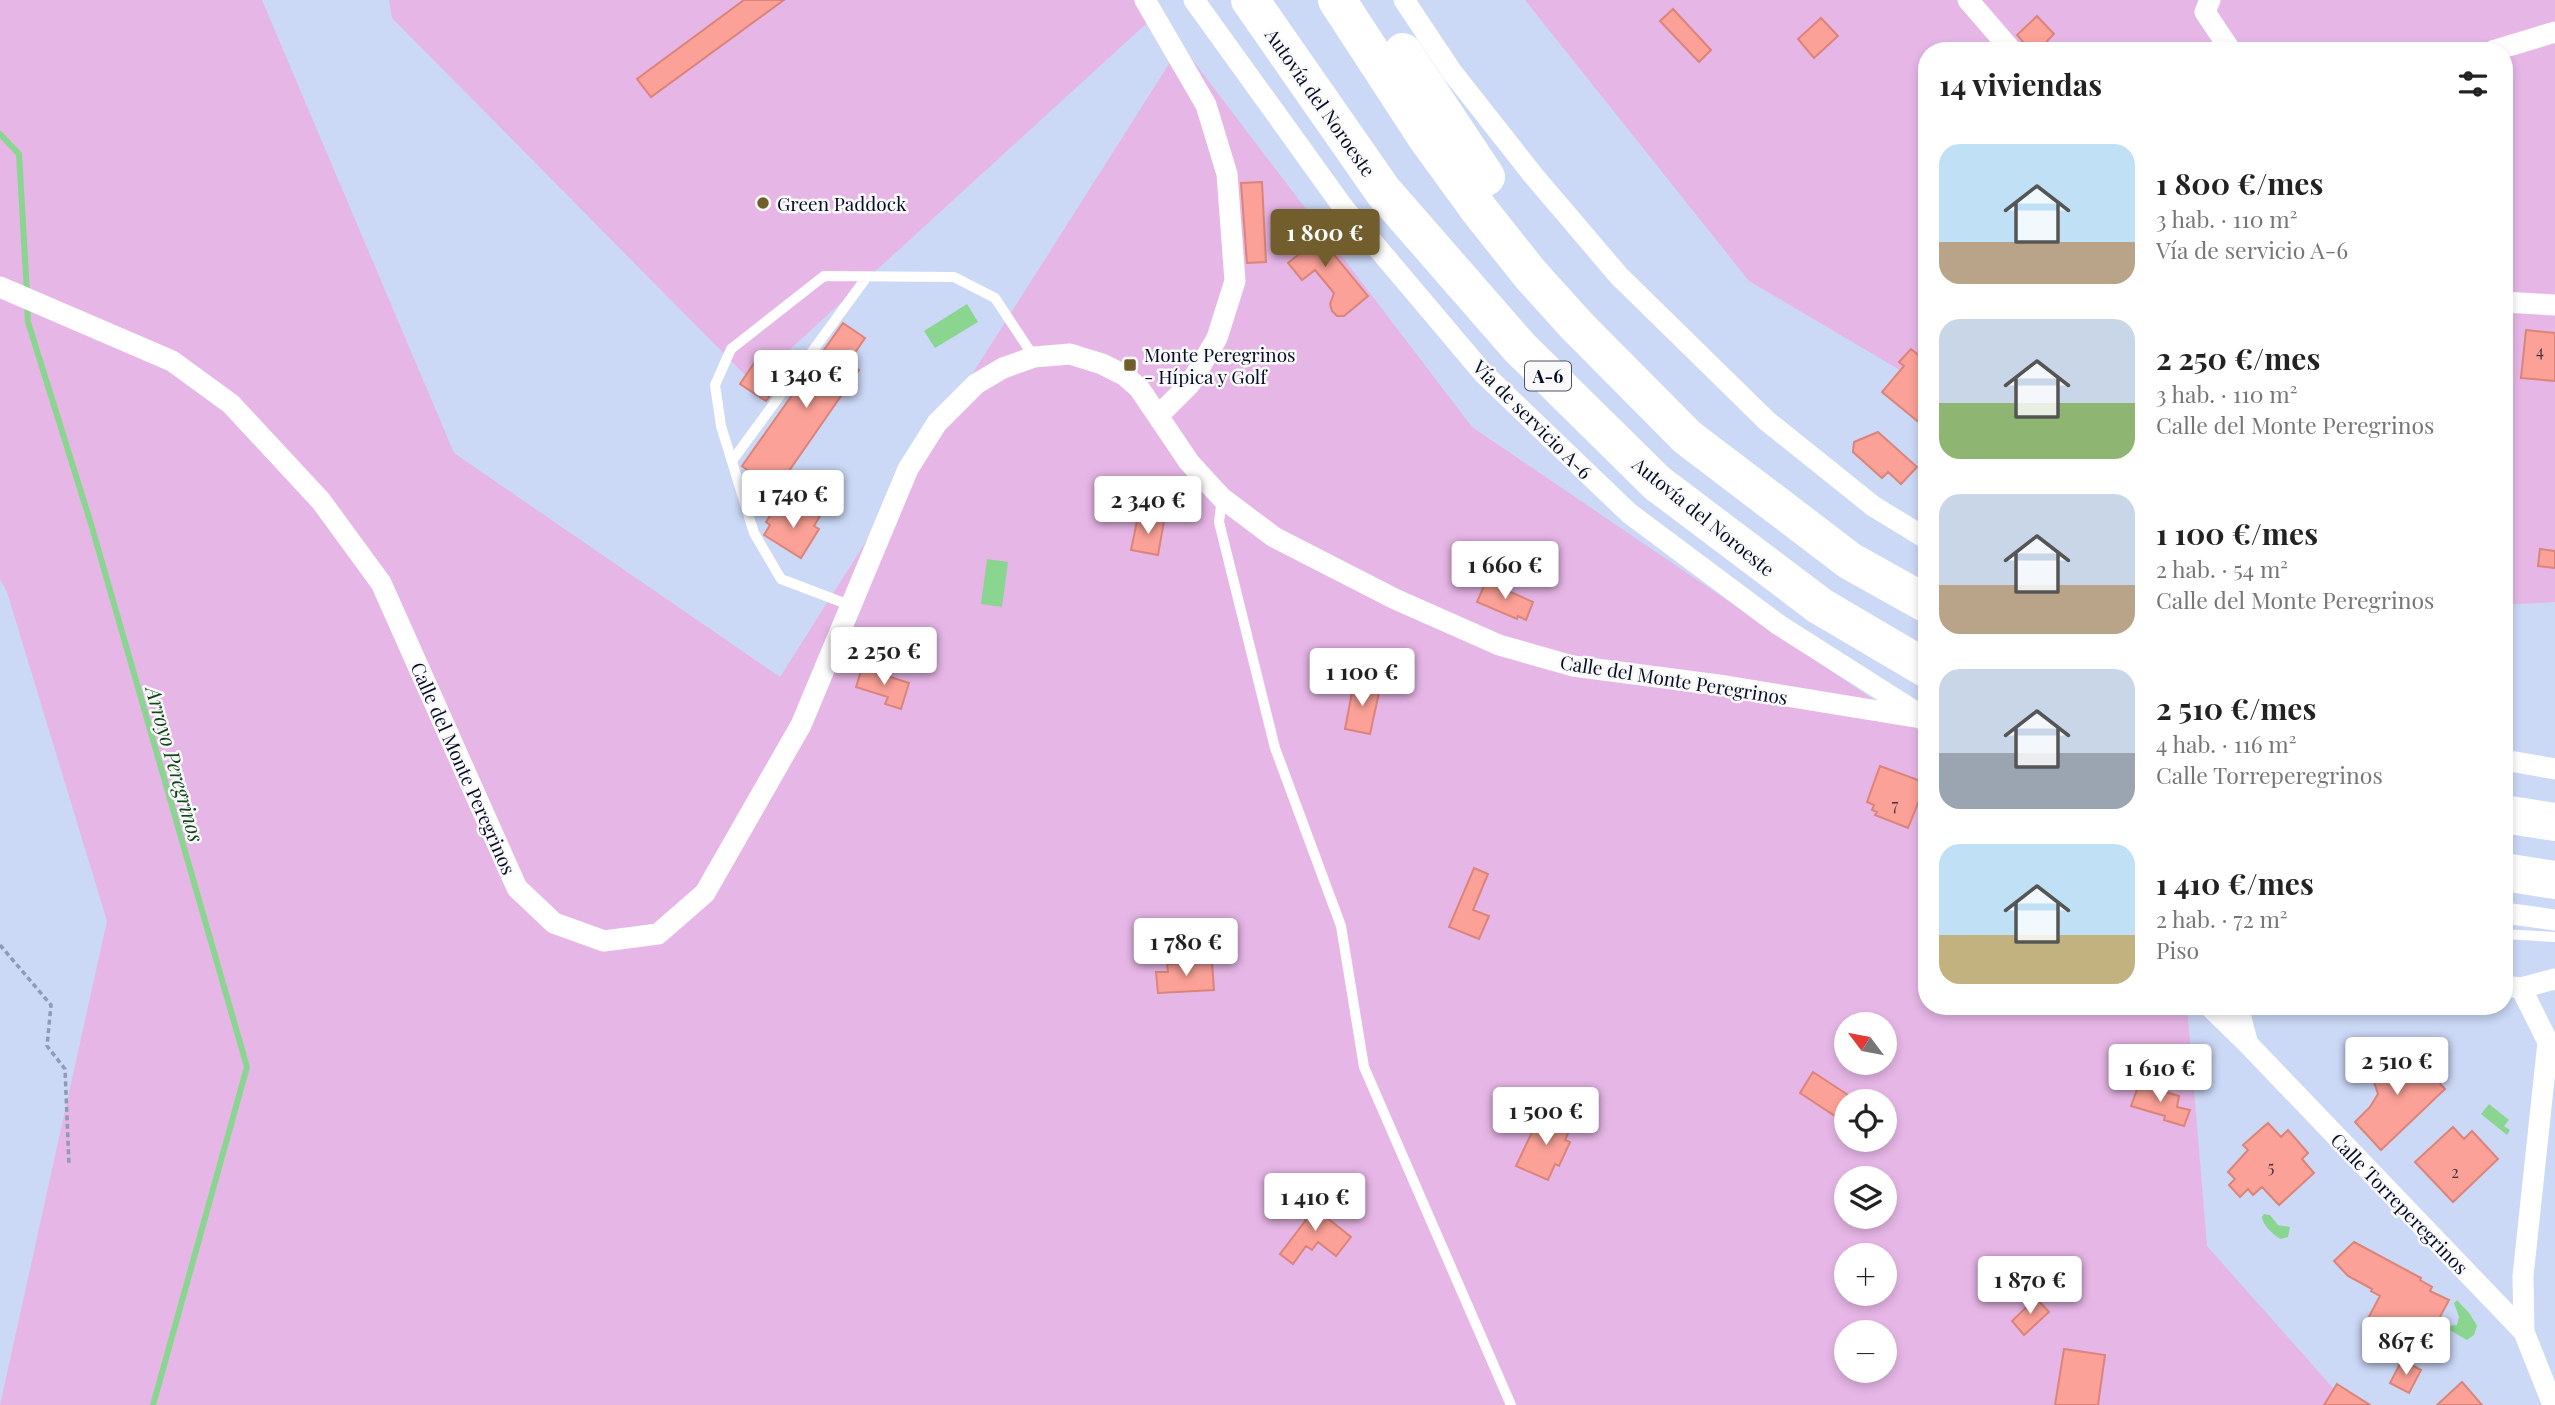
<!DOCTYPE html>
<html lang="es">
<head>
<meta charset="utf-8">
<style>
	body { margin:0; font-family:"Playfair Display",serif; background:#f6f6f6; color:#222; height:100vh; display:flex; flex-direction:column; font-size:26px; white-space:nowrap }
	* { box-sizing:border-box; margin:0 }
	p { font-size:23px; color:#767676 }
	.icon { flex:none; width:38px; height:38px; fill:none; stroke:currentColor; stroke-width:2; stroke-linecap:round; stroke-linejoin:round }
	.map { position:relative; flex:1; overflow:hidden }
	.side { position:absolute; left:1918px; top:42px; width:595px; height:973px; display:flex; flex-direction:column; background:#fff; border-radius:28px; box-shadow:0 4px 10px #0003 }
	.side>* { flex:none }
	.needle { width:46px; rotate:302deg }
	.tools { position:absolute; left:1834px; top:1012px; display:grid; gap:14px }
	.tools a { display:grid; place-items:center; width:63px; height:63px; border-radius:50%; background:#fff; box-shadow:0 4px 10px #0003; font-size:35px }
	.price { position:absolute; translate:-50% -60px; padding:0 16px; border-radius:7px; background:#fff; color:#222; font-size:23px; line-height:46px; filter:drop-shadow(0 2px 4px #0008) }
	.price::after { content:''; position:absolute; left:50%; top:42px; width:21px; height:16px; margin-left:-10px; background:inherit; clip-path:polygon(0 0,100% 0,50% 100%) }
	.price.active { background:#725d2c; color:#fff }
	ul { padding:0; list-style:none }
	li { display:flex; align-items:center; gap:21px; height:175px; padding:0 21px }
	li span { display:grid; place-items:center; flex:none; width:196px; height:140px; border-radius:21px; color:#555 }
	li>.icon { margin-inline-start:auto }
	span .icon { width:84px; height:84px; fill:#fffc; stroke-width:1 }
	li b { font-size:30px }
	h2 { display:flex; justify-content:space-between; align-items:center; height:84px; padding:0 21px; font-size:30px }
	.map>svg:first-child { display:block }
	.green { fill:#e6b6e6; fill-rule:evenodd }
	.water { fill:#8ad691 }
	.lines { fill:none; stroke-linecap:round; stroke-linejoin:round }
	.stream { stroke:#8ad691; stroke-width:6 }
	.building { fill:#fba197; stroke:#db847a; stroke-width:2 }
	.path { stroke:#8f9ab7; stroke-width:3.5; stroke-dasharray:5 3.5; stroke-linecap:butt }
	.lane { stroke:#fff; stroke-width:10 }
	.street { stroke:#fff; stroke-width:21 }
	.highway { stroke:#fff; stroke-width:38 }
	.poi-dot { fill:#725d2c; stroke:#f9f9f9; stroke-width:2.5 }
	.labels { text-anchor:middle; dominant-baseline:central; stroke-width:5; stroke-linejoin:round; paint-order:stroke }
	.number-label { font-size:16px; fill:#423142 }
	.shield { fill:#f9f9f9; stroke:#4e5365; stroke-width:2 }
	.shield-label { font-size:18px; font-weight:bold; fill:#050c26 }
	.street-label { font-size:19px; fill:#050c26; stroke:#f9f9f9 }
	.poi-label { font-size:19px; fill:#050c26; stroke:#f9f9f9; text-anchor:start }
	.water-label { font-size:21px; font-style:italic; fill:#0f461a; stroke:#f9f9f9 }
</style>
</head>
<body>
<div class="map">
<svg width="2555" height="1405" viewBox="0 0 2555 1405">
	<rect width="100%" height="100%" fill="#cbd8f6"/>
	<path class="green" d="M0,0H262L454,453L780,677L1181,45L1472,427L1927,736V1006H2187L2207,1246L2348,1405H0L107,921L7,592L0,579ZM1846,1024H1885V1062H1846ZM1846,1101H1885V1139H1846ZM1846,1178H1885V1216H1846ZM1846,1255H1885V1293H1846ZM1846,1332H1885V1370H1846Z
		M389,0H1136L1147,23L753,383L392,18Z
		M1525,0H2555V602L2504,605V51H1927V386L1749,281Z"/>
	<path class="water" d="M967,304L978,322L935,348L924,331Z
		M987,559L1008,562L1002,607L981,604Z
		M2489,1104L2509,1120L2504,1126L2510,1130L2507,1135L2481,1114Z
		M2264,1214L2270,1215L2278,1225L2290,1227L2288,1237L2281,1239C2274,1236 2262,1224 2262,1217Z
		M2457,1300L2470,1314L2477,1326L2474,1335L2467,1340L2446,1328L2447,1326L2457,1325L2459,1317L2454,1303Z"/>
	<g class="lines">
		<path class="stream" d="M0,134L19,154L27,293
			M27,303L28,322L91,524L247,1067L153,1405"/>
	</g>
	<path class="building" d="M744,0H784L651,97L637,79Z
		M1673,9L1711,50L1699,62L1660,21Z
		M2037,16L2054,34L2047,41L2055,51H2031L2017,35Z
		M1821,18L1838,36L1814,58L1798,39Z
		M1262,182L1266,262L1247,263L1241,183Z
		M1303,217L1368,296L1344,316H1337L1332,311L1330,304L1334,293L1315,270L1302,280L1288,263L1303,251L1287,230Z
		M843,323L865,338L848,363L859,370L775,491L742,466Z
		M2526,330L2555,333V381L2521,378Z
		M1911,349L1927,362V429L1882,392L1904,366L1899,362Z
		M761,353L788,371L766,401L740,384Z
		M1878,432L1917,467L1901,484L1888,472L1882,478L1853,452L1854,442Z
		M777,505L799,518L805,507L820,516L814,526L819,529L801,558L764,535L770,525L766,522Z
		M1138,516L1164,521L1158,555L1131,550Z
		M2540,549L2555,551V568L2538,566Z
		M1486,581L1533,602L1526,620L1518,616L1517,619L1477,602Z
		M862,668L909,683L901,709L885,704L888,697L856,687Z
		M1354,682L1380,688L1370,734L1345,729Z
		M1880,766L1926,783L1908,828L1875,815L1877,812L1872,810L1874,805L1867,802Z
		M1474,868L1488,874L1473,910L1489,916L1479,939L1449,927Z
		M1212,962L1214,990L1158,993L1156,972H1168L1167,964Z
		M2386,1051L2401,1067L2403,1065L2409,1072L2424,1057L2436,1069L2431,1074L2445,1089L2381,1150L2355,1122L2370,1107L2378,1094L2366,1058Z
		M1813,1072L1848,1095L1835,1116L1800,1093Z
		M2139,1084L2179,1096L2177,1107L2190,1110L2184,1126L2164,1120L2165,1116L2131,1106Z
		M1553,1111L1574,1121L1565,1140L1570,1142L1559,1166L1555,1164L1548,1180L1516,1166L1535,1126L1544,1130Z
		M2268,1123L2281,1137L2288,1130L2308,1153L2302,1159L2314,1173L2279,1205L2262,1187L2253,1195L2248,1189L2240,1197L2229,1185L2235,1179L2228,1172L2248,1150L2243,1145Z
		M2453,1127L2464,1139L2472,1131L2498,1159L2453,1202L2415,1162Z
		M1311,1197L1330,1211L1326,1217L1351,1237L1336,1256L1318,1242L1312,1250L1306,1246L1293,1264L1280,1254L1306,1220L1298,1214Z
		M2354,1242L2421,1278L2420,1280L2432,1287L2430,1291L2449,1300L2422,1351L2366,1322L2380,1296L2371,1291L2372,1289L2348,1276L2334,1261Z
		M2036,1298L2049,1312L2024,1335L2012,1321Z
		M2064,1349L2105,1355L2098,1405H2055Z
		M2402,1360L2421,1370L2409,1393L2390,1383Z
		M2462,1382L2482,1405H2437Z
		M2337,1384L2370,1405H2324Z"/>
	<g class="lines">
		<path class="path" d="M0,945L51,1005L47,1046L65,1069L69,1165"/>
		<path class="lane" d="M732,461L866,278
			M1222,498L1219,522L1275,748L1341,926L1364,1067L1511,1405
			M852,606L781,579L754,533L721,426L715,385L731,349L824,276L954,277L995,298L1034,357
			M2504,934L2555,937"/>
		<path class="street" d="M1145,0L1206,105L1227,174L1235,281L1217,338L1190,384L1158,416
			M1194,0L1343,207L1484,374L1629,513L1779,625L1919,714
			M1404,0L1452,72L1533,175L1619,276L1767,421L1873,506L1927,539
			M1968,0L2012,51
			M2210,0L2205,12L2231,51
			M2492,51L2555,32
			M0,287L172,361L231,404L321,501L381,583L517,888L554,923L604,941L658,934L705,893L801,725L908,469L937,423L976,384L1003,368L1034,357L1070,354L1102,364L1124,375L1139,388L1189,462L1208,483L1222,498L1274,537L1395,599L1499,645L1573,666L1726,686L1927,719
			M2504,302L2555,305
			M2504,760L2555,769
			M2504,913L2555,920
			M2504,986L2521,988L2555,979
			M2521,988L2548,1042L2523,1276L2524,1332L2553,1405
			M2209,1006L2247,1043L2524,1332
			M2238,1006L2247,1041"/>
		<path class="highway" d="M1250,0L1383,191L1520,348L1657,483L1820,606L1927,669
			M1337,0L1427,138L1480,211L1530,274L1577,326L1687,437L1850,561L1927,604
			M1403,52L1486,177
			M2504,814L2555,822
			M2504,872L2555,880"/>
	</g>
	<g class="poi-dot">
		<circle cx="763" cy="203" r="7"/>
		<rect x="1123" y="358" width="14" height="14" rx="3.5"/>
	</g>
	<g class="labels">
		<g class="number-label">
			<text x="2540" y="350">4</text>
			<text x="1895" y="804">7</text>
			<text x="2271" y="1166">5</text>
			<text x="2455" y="1171">2</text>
		</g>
		<rect class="shield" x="1525" y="361.5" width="46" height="29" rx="5"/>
		<g class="shield-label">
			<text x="1548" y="376">A-6</text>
		</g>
		<g class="street-label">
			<text transform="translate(1321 102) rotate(55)">Autovía del Noroeste</text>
			<text transform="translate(1533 419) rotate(45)">Vía de servicio A-6</text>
			<text transform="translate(1704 516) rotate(39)">Autovía del Noroeste</text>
			<text transform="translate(1674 679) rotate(9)">Calle del Monte Peregrinos</text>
			<text transform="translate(464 768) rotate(66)">Calle del Monte Peregrinos</text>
			<text transform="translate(2400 1203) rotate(46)">Calle Torreperegrinos</text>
		</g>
		<g class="poi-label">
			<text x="777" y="203">Green Paddock</text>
			<text x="1144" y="354">Monte Peregrinos<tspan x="1144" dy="22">- Hípica y Golf</tspan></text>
		</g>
		<g class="water-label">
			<text transform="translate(176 764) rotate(74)">Arroyo Peregrinos</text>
		</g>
	</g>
</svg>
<div class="tools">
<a><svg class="needle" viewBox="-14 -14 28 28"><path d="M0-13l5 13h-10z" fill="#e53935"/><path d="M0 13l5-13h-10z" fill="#767676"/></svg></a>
<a><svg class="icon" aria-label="locate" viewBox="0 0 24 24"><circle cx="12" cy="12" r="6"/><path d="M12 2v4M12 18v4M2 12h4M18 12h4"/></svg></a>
<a><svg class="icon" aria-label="layers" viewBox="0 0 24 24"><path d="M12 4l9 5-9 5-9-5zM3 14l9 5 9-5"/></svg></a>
<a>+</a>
<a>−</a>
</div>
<b class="price active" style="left:1325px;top:269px">1 800 €</b>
<b class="price" style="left:806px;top:410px">1 340 €</b>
<b class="price" style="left:793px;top:530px">1 740 €</b>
<b class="price" style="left:1148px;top:536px">2 340 €</b>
<b class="price" style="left:1505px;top:601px">1 660 €</b>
<b class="price" style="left:884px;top:687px">2 250 €</b>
<b class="price" style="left:1362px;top:708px">1 100 €</b>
<b class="price" style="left:1186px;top:978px">1 780 €</b>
<b class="price" style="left:2397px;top:1097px">2 510 €</b>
<b class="price" style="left:2160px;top:1104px">1 610 €</b>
<b class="price" style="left:1546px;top:1147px">1 500 €</b>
<b class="price" style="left:1315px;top:1233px">1 410 €</b>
<b class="price" style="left:2030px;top:1316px">1 870 €</b>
<b class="price" style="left:2406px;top:1377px">867 €</b>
<section class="side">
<h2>14 viviendas<svg class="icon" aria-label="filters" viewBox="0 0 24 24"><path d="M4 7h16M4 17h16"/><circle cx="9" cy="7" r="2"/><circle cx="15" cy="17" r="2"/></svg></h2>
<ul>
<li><span style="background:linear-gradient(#bfe0f5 70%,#b9a48a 0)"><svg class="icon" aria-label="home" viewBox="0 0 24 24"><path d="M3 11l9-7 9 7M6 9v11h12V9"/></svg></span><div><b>1 800 €/mes</b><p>3 hab. · 110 m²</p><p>Vía de servicio A-6</p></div></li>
<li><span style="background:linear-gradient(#c9d6e8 60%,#8fb573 0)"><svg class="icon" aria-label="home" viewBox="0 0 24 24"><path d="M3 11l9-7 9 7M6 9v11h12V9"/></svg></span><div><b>2 250 €/mes</b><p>3 hab. · 110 m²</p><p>Calle del Monte Peregrinos</p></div></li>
<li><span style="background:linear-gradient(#c9d6e8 65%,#b9a48a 0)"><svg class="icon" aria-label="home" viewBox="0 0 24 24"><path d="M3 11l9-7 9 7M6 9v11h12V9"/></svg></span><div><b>1 100 €/mes</b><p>2 hab. · 54 m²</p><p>Calle del Monte Peregrinos</p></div></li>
<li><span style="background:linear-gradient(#c9d6e8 60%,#9aa5b1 0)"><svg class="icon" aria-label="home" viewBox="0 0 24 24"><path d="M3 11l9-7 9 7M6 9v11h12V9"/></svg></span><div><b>2 510 €/mes</b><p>4 hab. · 116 m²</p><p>Calle Torreperegrinos</p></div></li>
<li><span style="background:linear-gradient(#bfe0f5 65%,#c2b280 0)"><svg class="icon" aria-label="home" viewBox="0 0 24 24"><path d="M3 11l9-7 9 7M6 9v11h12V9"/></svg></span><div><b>1 410 €/mes</b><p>2 hab. · 72 m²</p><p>Piso</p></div></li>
</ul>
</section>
</div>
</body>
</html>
